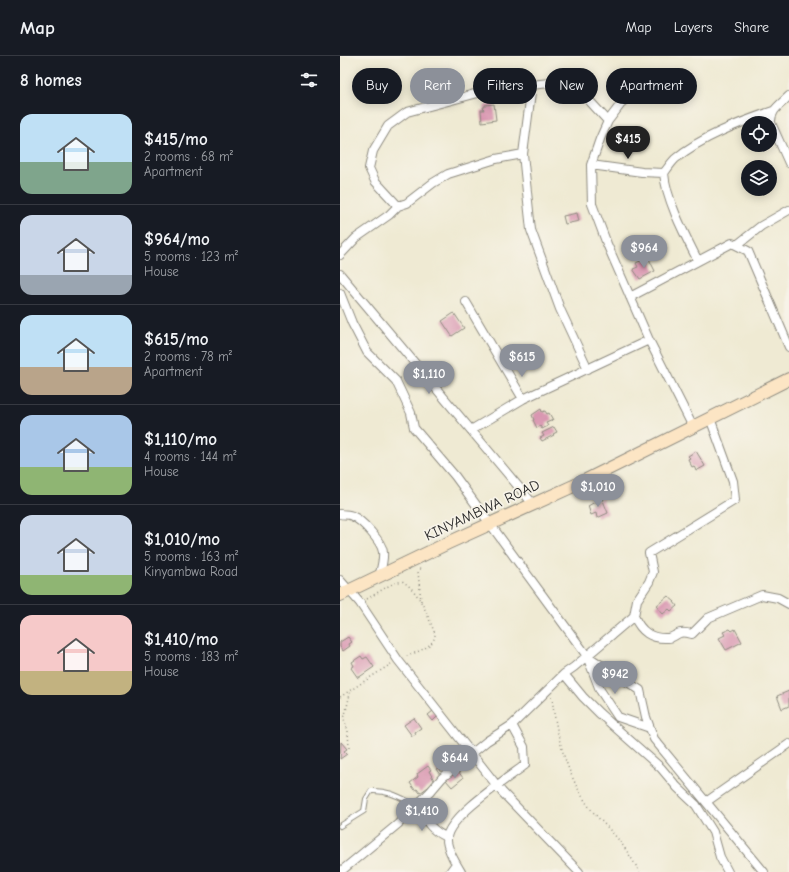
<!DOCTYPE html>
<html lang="en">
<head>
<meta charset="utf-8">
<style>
	body { margin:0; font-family:"Comic Neue",sans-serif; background:#242831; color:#f1f3f6; height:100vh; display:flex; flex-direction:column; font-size:15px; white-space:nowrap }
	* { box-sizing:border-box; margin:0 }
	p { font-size:13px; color:#9ea1a6 }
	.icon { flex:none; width:22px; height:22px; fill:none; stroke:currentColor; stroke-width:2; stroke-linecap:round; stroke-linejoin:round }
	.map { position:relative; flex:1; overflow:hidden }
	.panel { display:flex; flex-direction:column; background:#171b24; width:340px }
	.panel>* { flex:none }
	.top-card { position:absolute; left:12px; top:12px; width:377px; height:36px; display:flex; gap:8px }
	.fabs { position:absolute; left:401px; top:60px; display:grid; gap:8px }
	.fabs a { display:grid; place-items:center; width:36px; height:36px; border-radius:50%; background:#171b24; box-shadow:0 2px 10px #0003; font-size:20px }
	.price { position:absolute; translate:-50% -34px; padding:0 9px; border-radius:14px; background:#8c9099; color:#fff; font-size:13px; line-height:26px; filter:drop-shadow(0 1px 2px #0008) }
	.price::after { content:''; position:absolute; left:50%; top:24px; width:12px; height:9px; margin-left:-6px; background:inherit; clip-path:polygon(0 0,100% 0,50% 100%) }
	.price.selected { background:#222; color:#fff }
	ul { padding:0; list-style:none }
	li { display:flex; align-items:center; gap:12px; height:100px; padding:0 20px }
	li+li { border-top:1px solid #363941 }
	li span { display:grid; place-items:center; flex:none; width:112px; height:80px; border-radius:12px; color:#555 }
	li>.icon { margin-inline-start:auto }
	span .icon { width:48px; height:48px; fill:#fffc; stroke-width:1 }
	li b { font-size:17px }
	h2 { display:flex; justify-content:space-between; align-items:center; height:48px; padding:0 20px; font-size:17px }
	.chip { padding:0 14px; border-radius:18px; background:#171b24; box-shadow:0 2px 10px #0003; font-size:14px; line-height:36px }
	.chip.selected { background:#8c9099; color:#fff }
	header { display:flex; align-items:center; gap:24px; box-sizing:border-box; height:56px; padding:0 20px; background:#171b24; border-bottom:1px solid #363941 }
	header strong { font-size:19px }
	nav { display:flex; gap:22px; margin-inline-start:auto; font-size:14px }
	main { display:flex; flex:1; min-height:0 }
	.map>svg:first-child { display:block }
	.building { fill:#d997b1 }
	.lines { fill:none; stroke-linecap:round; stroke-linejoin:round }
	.lane-casing { stroke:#8d8a7f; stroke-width:6 }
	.street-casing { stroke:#8d8a7f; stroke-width:10 }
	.secondary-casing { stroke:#8d8a7f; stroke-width:14 }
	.path { stroke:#8d8a7f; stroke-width:1.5; stroke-dasharray:1 3; stroke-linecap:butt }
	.lane { stroke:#fff; stroke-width:4 }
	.street { stroke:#fff; stroke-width:8 }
	.secondary { stroke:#fce5c4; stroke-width:12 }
	.labels { text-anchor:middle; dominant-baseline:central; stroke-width:3.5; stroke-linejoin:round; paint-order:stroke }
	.street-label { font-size:15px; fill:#2b2b2b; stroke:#f7f3e8 }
</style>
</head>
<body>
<header>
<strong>Map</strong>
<nav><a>Map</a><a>Layers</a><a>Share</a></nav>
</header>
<main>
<section class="panel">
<h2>8 homes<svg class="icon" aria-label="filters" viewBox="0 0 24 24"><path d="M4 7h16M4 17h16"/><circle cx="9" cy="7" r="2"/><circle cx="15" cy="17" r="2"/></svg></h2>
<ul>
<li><span style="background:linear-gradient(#bfe0f5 60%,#7fa58c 0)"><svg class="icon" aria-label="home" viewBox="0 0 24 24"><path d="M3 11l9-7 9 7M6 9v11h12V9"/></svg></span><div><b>$415/mo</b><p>2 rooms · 68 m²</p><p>Apartment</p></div></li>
<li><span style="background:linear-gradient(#c9d6e8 75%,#9aa5b1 0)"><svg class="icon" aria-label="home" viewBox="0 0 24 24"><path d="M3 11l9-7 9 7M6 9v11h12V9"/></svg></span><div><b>$964/mo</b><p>5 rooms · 123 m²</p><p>House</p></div></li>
<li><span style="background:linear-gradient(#bfe0f5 65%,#b9a48a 0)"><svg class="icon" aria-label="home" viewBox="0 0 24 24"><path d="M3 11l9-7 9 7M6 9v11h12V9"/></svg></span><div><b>$615/mo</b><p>2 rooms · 78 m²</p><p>Apartment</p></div></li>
<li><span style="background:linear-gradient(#a9c7e8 65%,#8fb573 0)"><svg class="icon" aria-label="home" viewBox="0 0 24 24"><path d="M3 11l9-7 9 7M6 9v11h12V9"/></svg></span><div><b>$1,110/mo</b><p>4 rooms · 144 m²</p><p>House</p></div></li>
<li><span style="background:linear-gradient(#c9d6e8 75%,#8fb573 0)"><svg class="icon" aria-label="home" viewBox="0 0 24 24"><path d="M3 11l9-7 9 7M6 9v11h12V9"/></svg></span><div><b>$1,010/mo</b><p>5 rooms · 163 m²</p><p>Kinyambwa Road</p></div></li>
<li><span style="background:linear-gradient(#f6c9c9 70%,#c2b280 0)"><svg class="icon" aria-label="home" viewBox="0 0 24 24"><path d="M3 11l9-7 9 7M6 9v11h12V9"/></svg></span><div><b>$1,410/mo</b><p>5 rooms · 183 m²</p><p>House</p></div></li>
</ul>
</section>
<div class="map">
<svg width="449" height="816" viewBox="0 0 449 816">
	<rect width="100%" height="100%" fill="#f7f3e8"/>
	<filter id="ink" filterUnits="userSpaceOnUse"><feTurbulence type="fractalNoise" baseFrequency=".025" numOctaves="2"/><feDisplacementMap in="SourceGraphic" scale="8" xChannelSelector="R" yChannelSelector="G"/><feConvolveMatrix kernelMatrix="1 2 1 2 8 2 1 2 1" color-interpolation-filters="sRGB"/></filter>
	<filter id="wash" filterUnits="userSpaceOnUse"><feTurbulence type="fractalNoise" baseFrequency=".012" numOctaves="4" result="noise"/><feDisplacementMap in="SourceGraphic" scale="16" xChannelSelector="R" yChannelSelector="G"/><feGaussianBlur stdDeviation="0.9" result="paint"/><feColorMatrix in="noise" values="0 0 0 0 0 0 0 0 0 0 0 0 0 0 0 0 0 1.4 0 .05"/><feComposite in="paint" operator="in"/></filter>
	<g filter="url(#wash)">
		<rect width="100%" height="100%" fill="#efead3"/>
		<g id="blocks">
			<path class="building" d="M154,48L156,64L142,66L141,54H144L143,51H145V49Z
				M237,157L239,165L225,168L223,160Z
				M305,203V204L309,203L315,215L300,223L293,213L298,211L296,207Z
				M114,257L124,272L112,280L102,265Z
				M201,353L202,356L205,355L207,358L209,357L213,364L206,367L208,370L202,373L200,370L197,372L193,364H194L192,359Z
				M214,371L217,376L213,378L214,379L202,385L200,382L204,380L202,377Z
				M356,395L365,410L356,415L354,410L352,411L348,403L350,402L348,400Z
				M262,442L268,457L257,462L256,457L251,459L248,450Z
				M328,540L335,546H334L337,550L331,555L329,553L323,558L316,550Z
				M390,573L392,575L395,573L402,586L386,594L379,582L385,579L383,576Z
				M8,581L12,586L9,588L10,590L3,595L0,591V586Z
				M21,600L23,603L27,601L34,611L18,622L11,612L14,610L12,606Z
				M449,635V650L442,653L437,640Z
				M93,655L98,660L93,665L88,659Z
				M74,662L81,672L75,676L76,678L72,680L64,669Z
				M1,686L7,693L4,695L7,698L0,703Z
				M88,710L91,714L89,715L95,726L80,737L77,733L75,734L70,727L78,721L77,718Z
				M99,711L102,717L100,719L96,713Z
				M118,715L123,722L112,731L106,724Z"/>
		</g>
	</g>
	<g filter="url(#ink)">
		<use href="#blocks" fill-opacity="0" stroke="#8d8a7f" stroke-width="1"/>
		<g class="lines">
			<g class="lane-casing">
				<path id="lane" d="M0,770L24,755L26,743L31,735C49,734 61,742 76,749"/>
			</g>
			<g class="street-casing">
				<path id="street" d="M192,29L183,98L191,174L220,253L248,313
					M449,40C440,49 430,54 431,67L449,107
					M251,109L302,116L324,117
					M58,150L35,125L29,112L33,95L48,70L67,56L153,33L219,26L231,31L245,40L268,65
					M397,189L421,170L449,154
					M0,199L16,182L49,159L58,150L67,147L93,127L108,118L156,103L183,98
					M358,205C346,181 326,144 324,117C327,113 331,107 335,103C361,81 401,66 433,55
					M0,218L193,448
					M0,237L12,267L27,296L56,325L71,357L74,372L115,420L247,600L300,634L306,661L314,683L424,816
					M290,241L392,187L408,195L449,291
					M126,246L183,343L131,374
					M309,284L353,371
					M183,343L309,284L267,188L252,148L251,109L260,83L268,65L284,44
					M0,458C4,459 9,458 12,460C22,464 42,486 43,496C44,504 41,513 39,521
					M0,524L20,547L58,604L162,736L239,816
					M294,560C301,576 311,583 328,582C333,582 336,578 340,577C343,576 348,577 352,578L368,562L422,539L438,542L449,548
					M247,600L260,634L278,661L310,672
					M224,618L243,641L259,657L321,712L337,731L356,749L373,776L380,801L388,816
					M366,746L449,688
					M77,749C86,764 90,774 106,781
					M0,816L58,768L90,736L102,722L147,685L172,669L224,618L234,611L294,560L297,544L309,526L313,516L309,497L395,444L393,425L370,362
					M110,816L116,808
					M121,816C116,808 106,791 107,782C108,761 168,722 185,709L184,691L172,669"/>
			</g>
			<g class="secondary-casing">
				<path id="secondary" d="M0,539L108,487L240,427L449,323"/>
			</g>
			<path class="path" d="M27,543L50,529L62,525C80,536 87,558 95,578C95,591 76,596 65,601
				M81,545L78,516L81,511
				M0,641L51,608
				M212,641C216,679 226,716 247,748C256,761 268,771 278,783C286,793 293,805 300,816
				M9,692L8,675L4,663L11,634"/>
			<use href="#lane" class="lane"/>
			<use href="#street" class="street"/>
			<use href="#secondary" class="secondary"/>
		</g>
	</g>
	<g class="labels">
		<g class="street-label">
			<text transform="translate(142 454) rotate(-25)">KINYAMBWA ROAD</text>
		</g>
	</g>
</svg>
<div class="fabs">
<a><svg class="icon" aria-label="locate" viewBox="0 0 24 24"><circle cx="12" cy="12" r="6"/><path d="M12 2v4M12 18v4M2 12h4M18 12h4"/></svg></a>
<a><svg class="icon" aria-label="layers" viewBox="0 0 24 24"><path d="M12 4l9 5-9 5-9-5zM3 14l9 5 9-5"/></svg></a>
</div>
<b class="price selected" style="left:288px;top:104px">$415</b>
<b class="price" style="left:304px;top:213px">$964</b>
<b class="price" style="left:182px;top:322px">$615</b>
<b class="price" style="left:89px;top:339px">$1,110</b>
<b class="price" style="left:258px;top:452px">$1,010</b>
<b class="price" style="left:275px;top:639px">$942</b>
<b class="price" style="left:115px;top:723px">$644</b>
<b class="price" style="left:82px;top:776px">$1,410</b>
<div class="top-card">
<a class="chip">Buy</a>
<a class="chip selected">Rent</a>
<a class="chip">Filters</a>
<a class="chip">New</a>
<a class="chip">Apartment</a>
</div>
</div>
</main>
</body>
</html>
